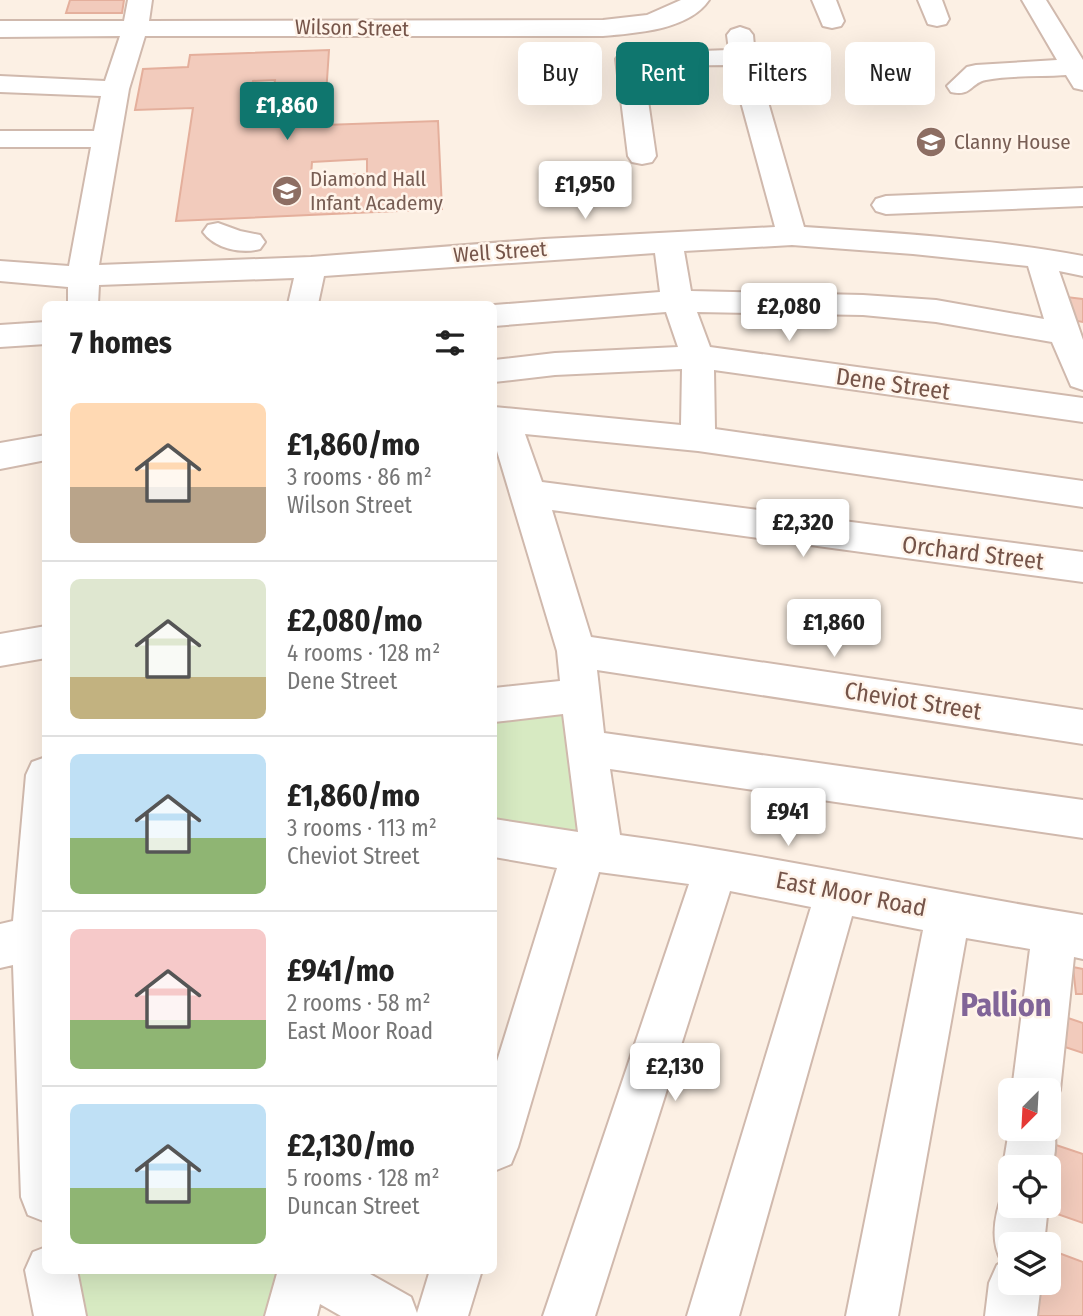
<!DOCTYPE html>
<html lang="en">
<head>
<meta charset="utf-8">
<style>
	body { margin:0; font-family:"Fira Sans Condensed",sans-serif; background:#f6f6f6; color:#222; height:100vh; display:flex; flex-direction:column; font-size:26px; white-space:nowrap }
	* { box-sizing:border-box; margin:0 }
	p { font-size:23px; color:#767676 }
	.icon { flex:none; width:38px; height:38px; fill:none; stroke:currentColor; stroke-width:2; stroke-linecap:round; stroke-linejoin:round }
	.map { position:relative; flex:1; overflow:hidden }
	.details { position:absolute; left:42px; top:301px; width:455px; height:973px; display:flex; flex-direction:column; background:#fff; border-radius:10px; box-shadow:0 7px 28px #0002 }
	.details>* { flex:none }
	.hud { position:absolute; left:518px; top:42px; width:458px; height:63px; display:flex; gap:14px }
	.needle { width:46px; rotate:204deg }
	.tools { position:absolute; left:998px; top:1078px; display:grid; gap:14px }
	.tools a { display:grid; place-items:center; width:63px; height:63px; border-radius:10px; background:#fff; box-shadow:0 7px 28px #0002; font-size:35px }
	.price { position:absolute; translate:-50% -60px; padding:0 16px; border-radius:7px; background:#fff; color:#222; font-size:23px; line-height:46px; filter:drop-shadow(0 2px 4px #0008) }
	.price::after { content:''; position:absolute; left:50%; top:42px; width:21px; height:16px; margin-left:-10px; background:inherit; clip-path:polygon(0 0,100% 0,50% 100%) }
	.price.current { background:#0f766e; color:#fff }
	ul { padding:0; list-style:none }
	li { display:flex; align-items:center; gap:21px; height:175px; padding:0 28px }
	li+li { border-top:2px solid #e0e0e0 }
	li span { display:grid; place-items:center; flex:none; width:196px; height:140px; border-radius:10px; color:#555 }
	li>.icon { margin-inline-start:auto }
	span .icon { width:84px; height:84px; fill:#fffc; stroke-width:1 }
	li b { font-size:30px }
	h2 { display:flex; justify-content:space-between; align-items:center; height:84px; padding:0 28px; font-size:30px }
	.tag { padding:0 24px; border-radius:10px; background:#fff; box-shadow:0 7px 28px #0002; font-size:24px; line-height:63px }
	.tag.current { background:#0f766e; color:#fff }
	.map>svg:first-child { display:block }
	.green { fill:#d7eac2 }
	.building { fill:#f2cbbc; stroke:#e4af9c; stroke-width:2; fill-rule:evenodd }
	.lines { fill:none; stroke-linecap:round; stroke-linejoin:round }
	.minor-casing { stroke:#d0b9ad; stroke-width:4 }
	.minor { fill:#fff; fill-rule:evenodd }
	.labels { text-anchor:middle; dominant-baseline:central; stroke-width:5; stroke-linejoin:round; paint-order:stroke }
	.far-street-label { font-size:21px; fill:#755449; stroke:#fff4ea }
	.far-education-label { font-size:21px; fill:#785e54; stroke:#fff4ea; text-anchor:start }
	.street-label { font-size:24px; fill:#755449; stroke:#fff4ea }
	.district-label { font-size:32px; font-weight:bold; fill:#816598; stroke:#fff4ea }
</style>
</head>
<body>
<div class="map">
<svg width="1083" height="1316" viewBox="0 0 1083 1316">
	<rect width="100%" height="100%" fill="#fcf0e4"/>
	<path class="green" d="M580,695L602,852L494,838V705Z
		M51,1271H304L291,1316H60Z"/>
	<path class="building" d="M70,0H124L122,13H66Z
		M329,50L324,125L438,121L442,209L176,221L193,108L135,110L143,69L188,67L190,55ZM275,80L272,104H250L253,81ZM367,159V174L311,176L312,162Z
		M1066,297L1083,299V322L1071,320Z
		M1073,967L1083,969V994H1076Z
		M1068,1018L1083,1023V1053L1065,1047Z
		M1053,1144L1083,1154V1223L1046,1210Z
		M1048,1249L1083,1262V1316H1024L1028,1283H1048Z"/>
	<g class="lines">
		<g class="minor-casing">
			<path id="minor" d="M128,0H152L149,21L603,20L647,15L681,0H709C689,30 636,33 603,36H145L129,89L99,265L311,257L544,239L775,227L731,65L643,66L656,156L652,162L642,164L632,162L628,156L616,59L620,54L729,50L727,35L731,30L740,27L749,30L753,35L755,57L804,227C897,233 991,239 1083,256V276L1059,271L1083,340V390L1071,386L1052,342L936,322L863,315L697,312L710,347L1083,398V422L714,370L715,429L1083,481V507L698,451L525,434L542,482L1083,552V582L552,510L591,637L1083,710V744L597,670L604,733L1083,800V838L610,769L620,835C776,856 928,890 1083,915V959L1074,957L1060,1090L1053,1107L1048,1109V1090H1012L1030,949L966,938L898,1316H846L923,930L852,916L739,1316H687L811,907L730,891L595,1316H543L689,884L599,872L518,1147L511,1164L494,1171V1071L557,868L494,857V819L578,832L563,714L494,722V688L560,681L557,651L494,441V407L681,425L682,369L555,375L494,382V360L555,353L678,347L666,312L494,326V305L660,292L655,253L324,276L318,304H288L294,278L99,285L98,304H68V287L0,281V261L69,266L91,147H0V131H94L101,96L0,92V76L105,81L120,36L0,37V21H124ZM792,245L913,254L1028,266L1044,319L936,300L863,295L691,291L684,251Z
				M812,0H836L844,21L841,26L832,28L823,26Z
				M918,0H942L949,19L946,24L937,26L928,24Z
				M1022,0H1046L1083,60V90L1074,88L1066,75C1040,77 1011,75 986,80C970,83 972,97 951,92L947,86L967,67L976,65L1057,60Z
				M1083,188V206L886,214L876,211L872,205L876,199L886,196Z
				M218,223L240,231L260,235L265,242L260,249C242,254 215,249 203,232L208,225Z
				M46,322V344L0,347V325Z
				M46,435V460L0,469V443Z
				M46,626V658L0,666V634Z
				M46,757V1222L28,1215L21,1197L13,965L0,968V924L13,921L26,775L32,762Z
				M1049,1112C1058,1133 1057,1156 1048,1178V1167H1010V1183L1003,1167L1010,1124V1129H1048Z
				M1010,1186V1206H1048L1044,1244H1010V1283H1041L1037,1316H985L989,1283L997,1265L1002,1262C989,1240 995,1212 1005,1188Z
				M46,1247V1270H77L86,1316H34L25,1270L33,1252Z
				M278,1270H363L411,1297L417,1313L430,1270H482L468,1316H341L320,1304L317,1316H265Z"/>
		</g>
		<use href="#minor" class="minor"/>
	</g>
	<defs>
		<g id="university-disc" transform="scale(1.575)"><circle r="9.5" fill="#8d6e63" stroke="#fff4ea"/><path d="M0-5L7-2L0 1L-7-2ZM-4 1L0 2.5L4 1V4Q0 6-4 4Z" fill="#fff"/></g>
		<g id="school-disc" transform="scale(1.575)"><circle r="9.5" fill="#8d6e63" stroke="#fff4ea"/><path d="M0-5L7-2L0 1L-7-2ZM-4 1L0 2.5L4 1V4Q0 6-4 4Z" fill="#fff"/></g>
	</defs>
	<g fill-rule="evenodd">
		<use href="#university-disc" x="931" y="142"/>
		<use href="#school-disc" x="287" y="191"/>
	</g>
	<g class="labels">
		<g class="far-street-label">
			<text transform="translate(352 28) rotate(1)">Wilson Street</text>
			<text transform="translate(500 252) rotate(-4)">Well Street</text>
		</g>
		<g class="far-education-label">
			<text x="954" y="142">Clanny House</text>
			<text x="310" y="179">Diamond Hall<tspan x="310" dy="24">Infant Academy</tspan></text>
		</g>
		<g class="street-label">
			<text transform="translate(893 384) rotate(8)">Dene Street</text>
			<text transform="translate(973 553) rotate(7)">Orchard Street</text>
			<text transform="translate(913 701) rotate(9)">Cheviot Street</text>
			<text transform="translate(851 894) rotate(11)">East Moor Road</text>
		</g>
		<g class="district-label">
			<text x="1006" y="1005">Pallion</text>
		</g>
	</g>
</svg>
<div class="tools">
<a><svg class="needle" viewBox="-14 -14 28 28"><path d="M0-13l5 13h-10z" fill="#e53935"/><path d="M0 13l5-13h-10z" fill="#767676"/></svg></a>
<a><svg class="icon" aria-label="locate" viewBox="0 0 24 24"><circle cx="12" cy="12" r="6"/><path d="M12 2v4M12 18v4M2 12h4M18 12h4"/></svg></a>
<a><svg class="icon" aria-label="layers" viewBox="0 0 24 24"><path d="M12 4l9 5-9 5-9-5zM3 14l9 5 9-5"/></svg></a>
</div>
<b class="price current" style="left:287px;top:142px">£1,860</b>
<b class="price" style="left:585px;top:221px">£1,950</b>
<b class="price" style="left:789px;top:343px">£2,080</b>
<b class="price" style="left:803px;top:559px">£2,320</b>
<b class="price" style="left:834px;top:659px">£1,860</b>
<b class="price" style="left:788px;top:848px">£941</b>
<b class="price" style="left:675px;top:1103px">£2,130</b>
<div class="hud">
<a class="tag">Buy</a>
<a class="tag current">Rent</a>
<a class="tag">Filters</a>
<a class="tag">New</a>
</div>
<section class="details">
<h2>7 homes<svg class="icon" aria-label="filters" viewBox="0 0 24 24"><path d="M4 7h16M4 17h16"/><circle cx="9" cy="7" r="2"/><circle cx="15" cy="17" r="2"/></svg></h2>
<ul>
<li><span style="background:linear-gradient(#ffd9b3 60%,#b9a48a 0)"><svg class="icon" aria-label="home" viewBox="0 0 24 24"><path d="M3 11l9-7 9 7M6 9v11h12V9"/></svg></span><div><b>£1,860/mo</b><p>3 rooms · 86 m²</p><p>Wilson Street</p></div></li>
<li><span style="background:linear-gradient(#dfe7d0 70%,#c2b280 0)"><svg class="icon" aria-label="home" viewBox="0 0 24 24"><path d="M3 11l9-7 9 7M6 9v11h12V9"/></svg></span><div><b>£2,080/mo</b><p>4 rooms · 128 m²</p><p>Dene Street</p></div></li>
<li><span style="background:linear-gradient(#bfe0f5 60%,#8fb573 0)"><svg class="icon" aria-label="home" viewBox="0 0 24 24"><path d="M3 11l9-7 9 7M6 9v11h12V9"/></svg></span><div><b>£1,860/mo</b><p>3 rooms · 113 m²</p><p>Cheviot Street</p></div></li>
<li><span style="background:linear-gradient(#f6c9c9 65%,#8fb573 0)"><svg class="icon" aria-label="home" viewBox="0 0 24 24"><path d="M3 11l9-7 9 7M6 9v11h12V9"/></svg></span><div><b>£941/mo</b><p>2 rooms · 58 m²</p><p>East Moor Road</p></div></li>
<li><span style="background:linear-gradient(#bfe0f5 60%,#8fb573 0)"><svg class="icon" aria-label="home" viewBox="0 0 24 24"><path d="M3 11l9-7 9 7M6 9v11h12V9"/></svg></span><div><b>£2,130/mo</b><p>5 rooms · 128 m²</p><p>Duncan Street</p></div></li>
</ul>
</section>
</div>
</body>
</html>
